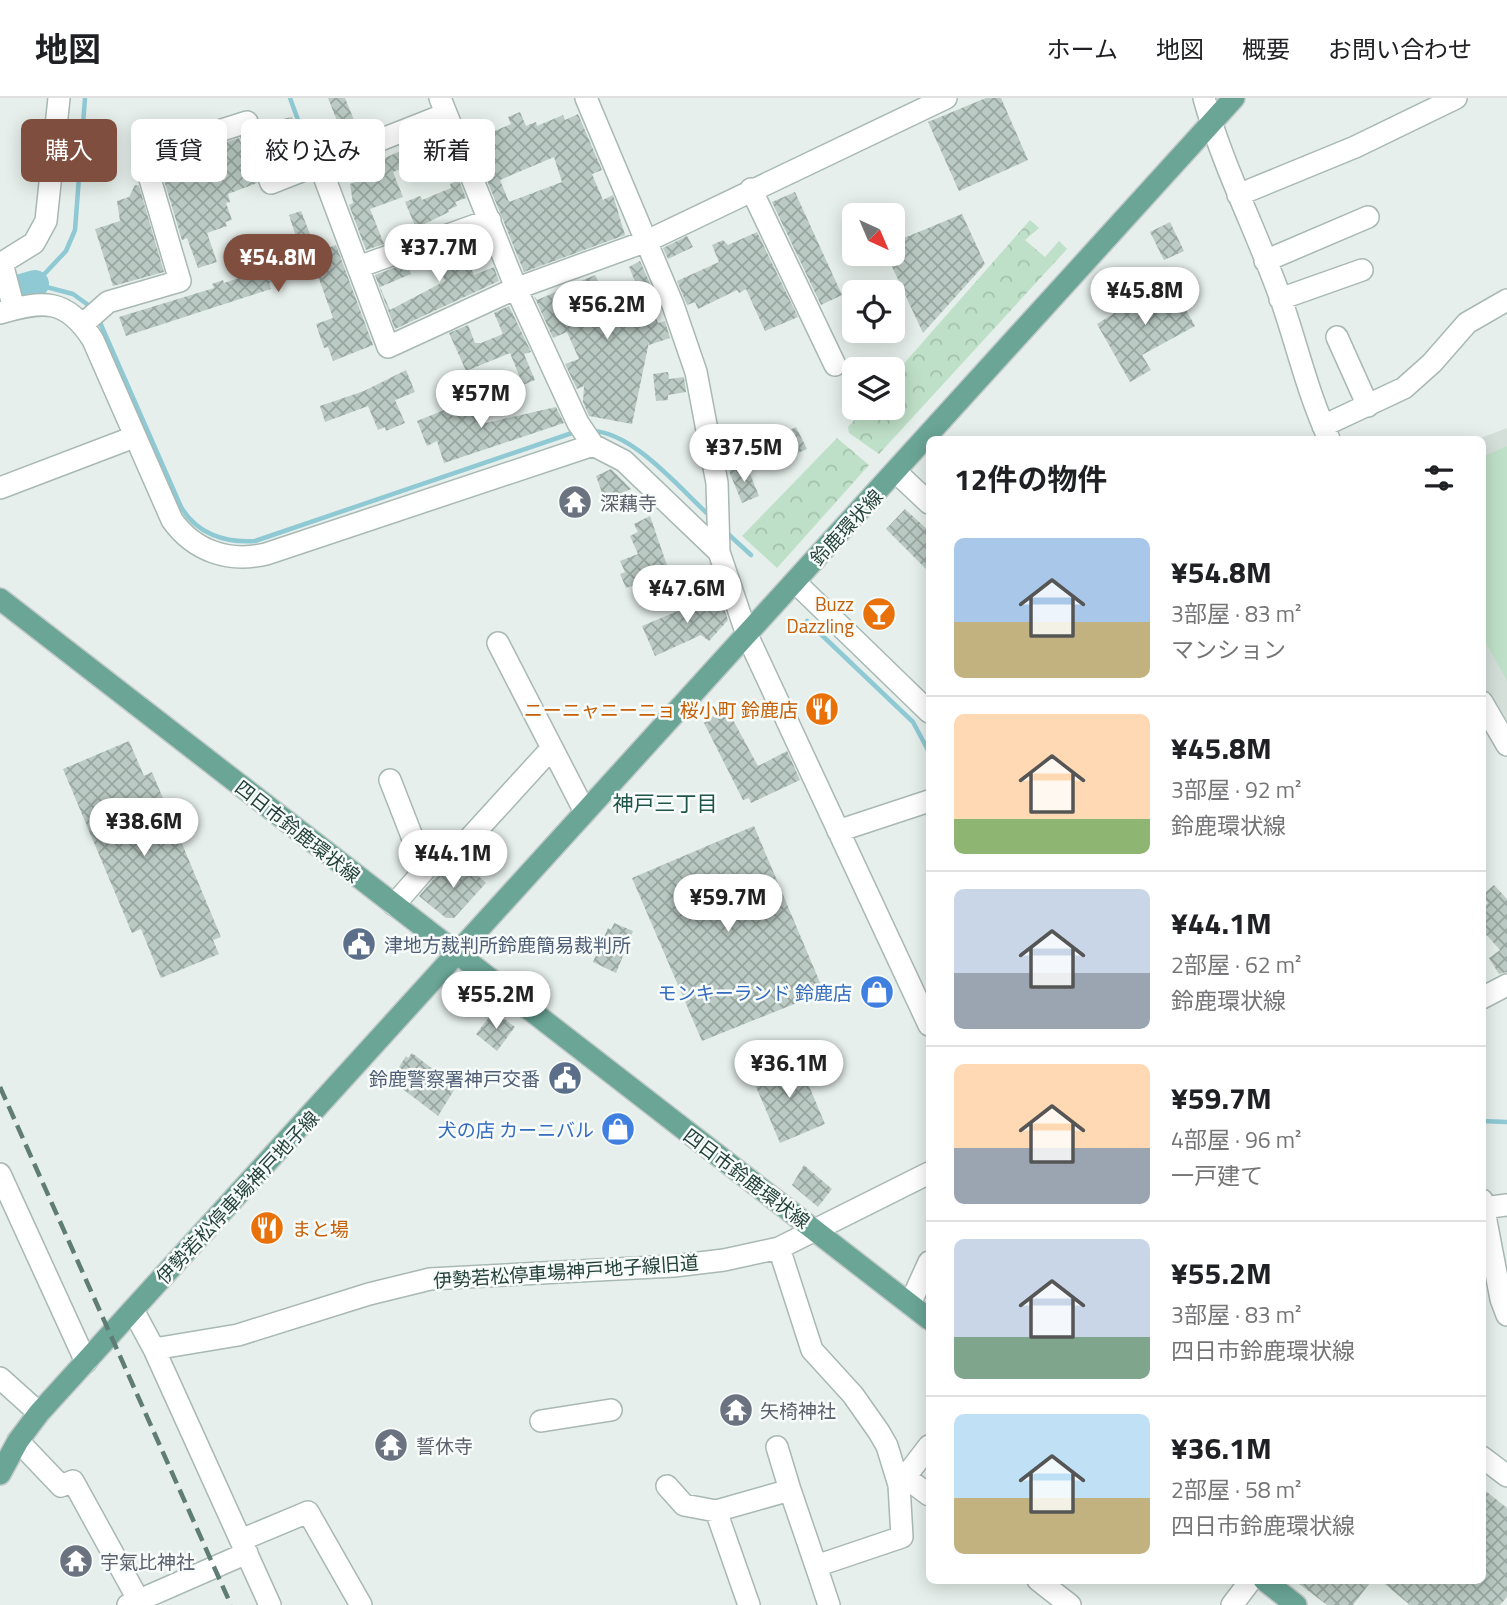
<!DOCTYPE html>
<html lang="ja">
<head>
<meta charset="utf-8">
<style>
	body { margin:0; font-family:"Titillium Web","Noto Sans JP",sans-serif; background:#f2f2f2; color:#202124; height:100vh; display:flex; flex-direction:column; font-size:26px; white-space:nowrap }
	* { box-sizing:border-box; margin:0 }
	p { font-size:23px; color:#757577 }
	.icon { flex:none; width:38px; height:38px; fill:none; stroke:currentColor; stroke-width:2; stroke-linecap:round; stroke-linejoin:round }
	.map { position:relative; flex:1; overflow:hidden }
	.sheet { position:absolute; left:926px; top:338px; width:560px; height:1148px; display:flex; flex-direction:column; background:#fff; border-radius:10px; box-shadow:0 4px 18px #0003 }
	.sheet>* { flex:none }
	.hud { position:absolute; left:21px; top:21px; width:665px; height:63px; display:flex; gap:14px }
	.needle { width:46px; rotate:136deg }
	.controls { position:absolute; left:842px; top:105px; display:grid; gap:14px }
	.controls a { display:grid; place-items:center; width:63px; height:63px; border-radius:10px; background:#fff; box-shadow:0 4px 18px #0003; font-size:35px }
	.price { position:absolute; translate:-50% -60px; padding:0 16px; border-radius:24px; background:#fff; color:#222; font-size:23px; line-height:46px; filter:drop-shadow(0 2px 4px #0008) }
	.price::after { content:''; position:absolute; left:50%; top:42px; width:21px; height:16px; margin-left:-10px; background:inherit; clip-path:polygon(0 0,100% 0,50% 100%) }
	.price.current { background:#7f4e3f; color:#fff }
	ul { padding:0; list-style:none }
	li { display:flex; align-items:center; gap:21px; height:175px; padding:0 28px }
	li+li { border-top:2px solid #e0e0e0 }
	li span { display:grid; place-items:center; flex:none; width:196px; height:140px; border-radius:10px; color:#555 }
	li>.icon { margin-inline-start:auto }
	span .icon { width:84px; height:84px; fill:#fffc; stroke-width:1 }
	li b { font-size:30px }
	h2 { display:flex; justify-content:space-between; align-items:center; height:84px; padding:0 28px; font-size:30px }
	.chip { padding:0 24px; border-radius:10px; background:#fff; box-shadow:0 4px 18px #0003; font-size:24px; line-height:63px }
	.chip.current { background:#7f4e3f; color:#fff }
	header { display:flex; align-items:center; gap:42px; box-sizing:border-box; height:98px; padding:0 35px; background:#fff; border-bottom:2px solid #e0e0e0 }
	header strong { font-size:33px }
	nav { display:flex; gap:38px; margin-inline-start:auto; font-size:24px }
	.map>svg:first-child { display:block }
	.built { fill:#d4dfda }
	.park { fill:url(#park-crowns) }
	.pitch { fill:#bfe0c8 }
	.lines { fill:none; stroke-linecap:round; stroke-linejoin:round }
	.stream { stroke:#8ec9d4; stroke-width:4.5 }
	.river { stroke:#8ec9d4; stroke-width:28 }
	.building { fill:url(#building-cross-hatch); fill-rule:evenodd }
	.minor-casing { stroke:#a8b8b2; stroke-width:24 }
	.major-casing { stroke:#c2cac8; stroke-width:24 }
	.minor { stroke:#fff; stroke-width:21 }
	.major { stroke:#6aa596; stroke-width:21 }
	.rail { stroke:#5f7d75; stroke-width:4.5; stroke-dasharray:14 7; stroke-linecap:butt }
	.labels { text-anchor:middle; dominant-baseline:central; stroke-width:5; stroke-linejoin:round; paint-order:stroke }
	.worship-label { font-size:19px; fill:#5b616d; stroke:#f7fbf9; text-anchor:start }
	.street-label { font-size:19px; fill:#24423a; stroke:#f7fbf9 }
	.food-label { font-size:19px; fill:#c56008; stroke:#f7fbf9; text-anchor:end }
	.service-label { font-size:19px; fill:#4e5e75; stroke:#f7fbf9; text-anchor:start }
	.shop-label { font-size:19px; fill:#366cbe; stroke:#f7fbf9; text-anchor:end }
	.neighbourhood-label { font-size:21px; fill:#1f5548; stroke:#f7fbf9 }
</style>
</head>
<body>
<header>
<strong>地図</strong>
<nav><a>ホーム</a><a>地図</a><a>概要</a><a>お問い合わせ</a></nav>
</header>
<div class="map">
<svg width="1507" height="1507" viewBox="0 0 1507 1507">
	<defs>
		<pattern id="park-crowns" width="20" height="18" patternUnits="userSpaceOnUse" patternTransform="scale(1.75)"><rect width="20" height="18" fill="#bfe0c8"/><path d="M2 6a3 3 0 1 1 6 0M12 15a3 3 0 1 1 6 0" fill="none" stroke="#a4c1ad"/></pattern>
		<pattern id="building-cross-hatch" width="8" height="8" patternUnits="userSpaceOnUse" patternTransform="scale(1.75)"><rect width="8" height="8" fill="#bbcac4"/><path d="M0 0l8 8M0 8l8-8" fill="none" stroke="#98a6a0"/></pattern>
	</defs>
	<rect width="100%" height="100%" fill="#e6efeb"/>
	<path class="built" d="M1507,330V637L1482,594V341H1478Z"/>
	<path class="park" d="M1030,122L1039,130L1025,142L1045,159L1059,143L1067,151L879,356L849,335L848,329L865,310H892L893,278Z
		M837,340L869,367L777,470L742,438Z"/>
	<path class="pitch" d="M1507,348V583L1482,538V359Z"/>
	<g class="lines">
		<path class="stream" d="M290,0L298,22
			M35,186L73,196L91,209
			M35,186L66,153L75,132L85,0
			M98,220L181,409C197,436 225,445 255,443L575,334
			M591,333C633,333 682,393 712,420
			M726,434L751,457
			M807,523L913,624L929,654
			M1482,1023L1507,1024"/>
		<path class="river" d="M0,196L35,186"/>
	</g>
	<path class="building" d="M328,0H345L356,27L341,33Z
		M986,0H1001L1028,62L959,93L928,24Z
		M520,14L526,28L536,24L537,28L563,17L565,22L578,16L602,72L592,76L603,102L613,97L625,137L524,174L467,33L477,29L478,32L482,31L485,37L511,26L508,19ZM554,59L562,84L509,104L500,82Z
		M292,19L305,57L278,68L264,25Z
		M239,40L257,85L228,96L230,104L226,105L232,122L225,124L227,128L207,135L217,164L198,170L187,140L182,142L160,69L172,65L176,60Z
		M412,48L418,64L393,74L403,99L370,111L384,146L366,152L349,107L353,105L350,86L365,80L364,69Z
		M459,82L466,100L455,104L457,108L448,112L449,114L416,130L405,104L420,98L422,102L451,90L450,86Z
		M135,87L139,88L164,174L113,188L95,131L120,123L117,103L129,99Z
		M795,94L842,197L821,207L772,104Z
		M301,113L317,154L336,147L373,247L333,263L328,249L324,250L316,226L333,220L318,178L311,180L308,171L269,185L271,191L126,238L119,219L214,190L212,186L223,182L224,185L254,175L253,163L299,148L289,117Z
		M962,116L985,166L923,235L886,156H892V145Z
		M1170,124L1184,153L1164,162L1150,134Z
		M757,134L798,219L765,233L746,191L739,195L737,192L698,211L695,204L687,207L677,183L719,164L712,147L723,142L728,147Z
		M687,138L693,149L668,161L663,150Z
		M481,139L484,144L464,152L474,177L494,169L499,183L395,231L375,177L407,165L411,176L380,189L390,212L445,183L434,156Z
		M640,163L656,199L648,203L658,225L665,223L670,240L649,247V244L632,326L589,318L583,304L584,288L577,291L565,266L579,261L567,234L553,240L534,198L537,202L595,177L608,201L637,188L629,169Z
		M1169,181L1195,228L1142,257L1151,272L1130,284L1097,226Z
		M509,208L531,254L524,256L535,282L523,287L510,255L466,273L449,235L468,227L475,245H481L503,236L494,215Z
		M406,272L415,294L395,302L405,325L386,333L385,329L378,332L368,308L325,324L320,308L364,293Z
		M668,274L669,281L684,279L686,294L668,297V302L656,303L653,276Z
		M477,306L486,325L556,309L564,325L444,365L437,343L427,348L417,323L449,310L452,318Z
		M796,329L807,351L793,357L782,336Z
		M746,366L759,398L742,405L729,373Z
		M611,371L631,391L605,403L596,378Z
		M905,411L929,433V474L886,431Z
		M650,418L669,473L626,490L620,476L625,474L620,463L638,456L630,438L638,434L634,426Z
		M719,496L728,522L709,543L701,537L655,558L642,528Z
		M726,609L758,668L787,653L800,682L751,705L749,700L743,702L704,625Z
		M129,643L144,678L152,674L221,839L213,842L219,856L161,880L141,831L132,835L63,671Z
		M754,728L824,894L702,943L632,780Z
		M464,765L486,785L454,820H446L419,798L446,767Z
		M1494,787L1507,801V874L1499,876L1489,860L1500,852L1482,832V810L1488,805L1482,797Z
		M614,825L633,833L616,875L593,864L608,830L611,832Z
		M494,913L515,929L497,953L476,936Z
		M412,955L456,989L438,1018L391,982L406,958L408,960Z
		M796,957L825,1026L780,1045L754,984L765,979L762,972Z
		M804,1067L832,1091L818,1109L792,1087Z
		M1482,1390L1507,1410V1499L1500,1507H1410L1380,1482H1482Z
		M1294,1482H1372L1353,1507H1327Z"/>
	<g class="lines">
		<g class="minor-casing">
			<path id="minor" d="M440,0L518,195L578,325L593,347L624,363L719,454
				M586,0L673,207L696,274L717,385L719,454L747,537L929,927
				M1204,0C1224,73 1260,139 1284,210C1299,255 1309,298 1329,341
				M319,65L388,249L512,192L647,143L946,0
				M751,91L835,267
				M1238,97L1355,49L1456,0
				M1265,163L1368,119
				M2,165L14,211
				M0,166L34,145L46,123L59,0
				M358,169L490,122
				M1280,201L1362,172
				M0,215C43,202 67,200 93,242L172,422C194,453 229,465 266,456L593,347
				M82,227L108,204L180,183L143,57L247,24L271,85L446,16
				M1337,239L1368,308
				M1323,328L1404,290L1432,265L1467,225L1507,202
				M896,374L929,405
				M0,390L134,339
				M795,484L929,614
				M498,545L585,714
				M1482,604L1507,647
				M390,682L413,741L430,765
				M838,733L929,703
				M394,807L440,754H457L550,652
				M1482,900L1507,887
				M0,1076L86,1264
				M1482,1102L1501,1201L1507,1217
				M1483,1110L1507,1107
				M779,1150L812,1252L853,1297L879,1334L887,1348L899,1387
				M910,1206L929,1164
				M133,1212L154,1251L270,1507
				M154,1251L238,1237L369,1196L430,1181L674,1168L724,1162L779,1150L929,1075
				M0,1280L39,1315
				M541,1323L611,1312
				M18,1343L61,1388L73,1383L139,1503
				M777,1349L790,1392
				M1482,1359L1507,1378
				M905,1379L929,1397
				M667,1388L684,1407L716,1413
				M241,1442L308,1414L361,1507
				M1038,1482L1070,1507
				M128,1507L247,1455
				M749,1507L716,1413L790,1392L816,1468
				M829,1507L816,1468L902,1439L899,1387L929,1348
				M1232,1507L1251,1482"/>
		</g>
		<g class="major-casing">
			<path id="major" d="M0,501L929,1221
				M0,1376L18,1343L39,1315L1234,0
				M1264,1482L1296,1507"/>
		</g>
		<use href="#minor" class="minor"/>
		<use href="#major" class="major"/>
		<path class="rail" d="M0,989L231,1507"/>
	</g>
	<defs>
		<g id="temple-disc" transform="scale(1.75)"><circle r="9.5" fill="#6b7280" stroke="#f7fbf9"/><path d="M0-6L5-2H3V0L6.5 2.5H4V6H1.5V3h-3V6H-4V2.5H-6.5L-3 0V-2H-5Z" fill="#fff"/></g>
		<g id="bar-disc" transform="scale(1.75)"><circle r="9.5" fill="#e8710a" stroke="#f7fbf9"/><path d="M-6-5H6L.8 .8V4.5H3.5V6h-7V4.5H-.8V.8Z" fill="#fff"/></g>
		<g id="restaurant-disc" transform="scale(1.75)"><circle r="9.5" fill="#e8710a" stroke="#f7fbf9"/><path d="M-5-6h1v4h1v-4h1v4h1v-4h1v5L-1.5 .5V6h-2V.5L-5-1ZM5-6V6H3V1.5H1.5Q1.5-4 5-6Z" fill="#fff"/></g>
		<g id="civic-disc" transform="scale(1.75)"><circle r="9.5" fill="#5c6f8a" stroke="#f7fbf9"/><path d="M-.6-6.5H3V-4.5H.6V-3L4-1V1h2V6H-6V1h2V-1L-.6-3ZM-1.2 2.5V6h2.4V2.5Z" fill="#fff"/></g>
		<g id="shop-disc" transform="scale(1.75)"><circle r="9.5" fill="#3f7fe0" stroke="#f7fbf9"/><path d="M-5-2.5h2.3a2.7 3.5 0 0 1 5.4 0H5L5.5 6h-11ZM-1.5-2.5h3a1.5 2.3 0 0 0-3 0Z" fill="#fff"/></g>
	</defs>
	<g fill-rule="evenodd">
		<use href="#temple-disc" x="575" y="404"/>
		<use href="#bar-disc" x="879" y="516"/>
		<use href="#restaurant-disc" x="822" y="611"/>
		<use href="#civic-disc" x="359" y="846"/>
		<use href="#shop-disc" x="877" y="894"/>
		<use href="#civic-disc" x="565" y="980"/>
		<use href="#shop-disc" x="618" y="1031"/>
		<use href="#restaurant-disc" x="267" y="1130"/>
		<use href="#temple-disc" x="736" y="1312"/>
		<use href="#temple-disc" x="391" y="1347"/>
		<use href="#temple-disc" x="76" y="1463"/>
	</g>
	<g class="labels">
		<g class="worship-label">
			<text x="600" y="404">深藕寺</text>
			<text x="760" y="1312">矢椅神社</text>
			<text x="416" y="1347">誓休寺</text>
			<text x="100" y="1463">宇氣比神社</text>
		</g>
		<g class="street-label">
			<text transform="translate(846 429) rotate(-47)">鈴鹿環状線</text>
			<text transform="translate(298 733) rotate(38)">四日市鈴鹿環状線</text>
			<text transform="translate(747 1080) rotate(37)">四日市鈴鹿環状線</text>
			<text transform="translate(237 1099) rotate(-47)">伊勢若松停車場神戸地子線</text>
			<text transform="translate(566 1173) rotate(-4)">伊勢若松停車場神戸地子線旧道</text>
		</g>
		<g class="food-label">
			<text x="854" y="505">Buzz<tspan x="854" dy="22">Dazzling</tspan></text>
			<text x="798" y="611">ニーニャニーニョ 桜小町 鈴鹿店</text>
			<text x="292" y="1130" text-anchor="start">まと場</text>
		</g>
		<g class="service-label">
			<text x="384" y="846">津地方裁判所鈴鹿簡易裁判所</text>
			<text x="540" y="980" text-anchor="end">鈴鹿警察署神戸交番</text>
		</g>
		<g class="shop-label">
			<text x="852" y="894">モンキーランド 鈴鹿店</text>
			<text x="594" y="1031">犬の店 カーニバル</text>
		</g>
		<g class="neighbourhood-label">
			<text x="665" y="705">神戸三丁目</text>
		</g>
	</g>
</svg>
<div class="controls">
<a><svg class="needle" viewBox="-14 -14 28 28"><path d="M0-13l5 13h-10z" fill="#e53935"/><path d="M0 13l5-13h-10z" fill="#757577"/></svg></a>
<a><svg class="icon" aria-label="locate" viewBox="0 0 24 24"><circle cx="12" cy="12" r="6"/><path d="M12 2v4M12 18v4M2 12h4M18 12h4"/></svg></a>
<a><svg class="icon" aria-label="layers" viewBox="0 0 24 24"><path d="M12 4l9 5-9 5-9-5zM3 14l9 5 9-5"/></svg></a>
</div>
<b class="price" style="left:439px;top:186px">¥37.7M</b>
<b class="price current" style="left:278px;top:196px">¥54.8M</b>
<b class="price" style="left:1145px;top:229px">¥45.8M</b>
<b class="price" style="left:607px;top:243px">¥56.2M</b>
<b class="price" style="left:481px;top:332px">¥57M</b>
<b class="price" style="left:744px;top:386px">¥37.5M</b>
<b class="price" style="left:687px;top:527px">¥47.6M</b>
<b class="price" style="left:144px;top:760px">¥38.6M</b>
<b class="price" style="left:453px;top:792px">¥44.1M</b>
<b class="price" style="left:728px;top:836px">¥59.7M</b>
<b class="price" style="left:496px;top:933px">¥55.2M</b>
<b class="price" style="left:789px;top:1002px">¥36.1M</b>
<div class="hud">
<a class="chip current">購入</a>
<a class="chip">賃貸</a>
<a class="chip">絞り込み</a>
<a class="chip">新着</a>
</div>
<section class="sheet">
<h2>12件の物件<svg class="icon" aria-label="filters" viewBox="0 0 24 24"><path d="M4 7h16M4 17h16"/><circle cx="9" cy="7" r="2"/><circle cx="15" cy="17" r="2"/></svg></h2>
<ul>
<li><span style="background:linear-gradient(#a9c7e8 60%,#c2b280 0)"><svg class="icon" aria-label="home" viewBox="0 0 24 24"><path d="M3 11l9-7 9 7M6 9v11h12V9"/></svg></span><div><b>¥54.8M</b><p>3部屋 · 83 m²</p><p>マンション</p></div></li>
<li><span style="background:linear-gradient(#ffd9b3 75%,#8fb573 0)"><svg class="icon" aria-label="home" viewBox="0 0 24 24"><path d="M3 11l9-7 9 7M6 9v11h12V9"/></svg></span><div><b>¥45.8M</b><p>3部屋 · 92 m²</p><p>鈴鹿環状線</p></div></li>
<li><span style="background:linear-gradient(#c9d6e8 60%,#9aa5b1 0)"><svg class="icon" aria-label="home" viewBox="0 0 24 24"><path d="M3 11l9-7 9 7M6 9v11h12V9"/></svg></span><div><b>¥44.1M</b><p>2部屋 · 62 m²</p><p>鈴鹿環状線</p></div></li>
<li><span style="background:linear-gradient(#ffd9b3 60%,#9aa5b1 0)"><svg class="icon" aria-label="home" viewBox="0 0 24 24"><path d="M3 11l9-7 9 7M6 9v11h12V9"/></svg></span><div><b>¥59.7M</b><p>4部屋 · 96 m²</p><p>一戸建て</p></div></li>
<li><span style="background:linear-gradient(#c9d6e8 70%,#7fa58c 0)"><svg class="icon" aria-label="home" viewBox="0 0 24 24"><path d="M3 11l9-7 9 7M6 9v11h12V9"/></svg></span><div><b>¥55.2M</b><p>3部屋 · 83 m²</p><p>四日市鈴鹿環状線</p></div></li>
<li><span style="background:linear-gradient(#bfe0f5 60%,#c2b280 0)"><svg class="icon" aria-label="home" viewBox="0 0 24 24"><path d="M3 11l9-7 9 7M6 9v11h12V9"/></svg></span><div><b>¥36.1M</b><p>2部屋 · 58 m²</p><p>四日市鈴鹿環状線</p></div></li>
</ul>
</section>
</div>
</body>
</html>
